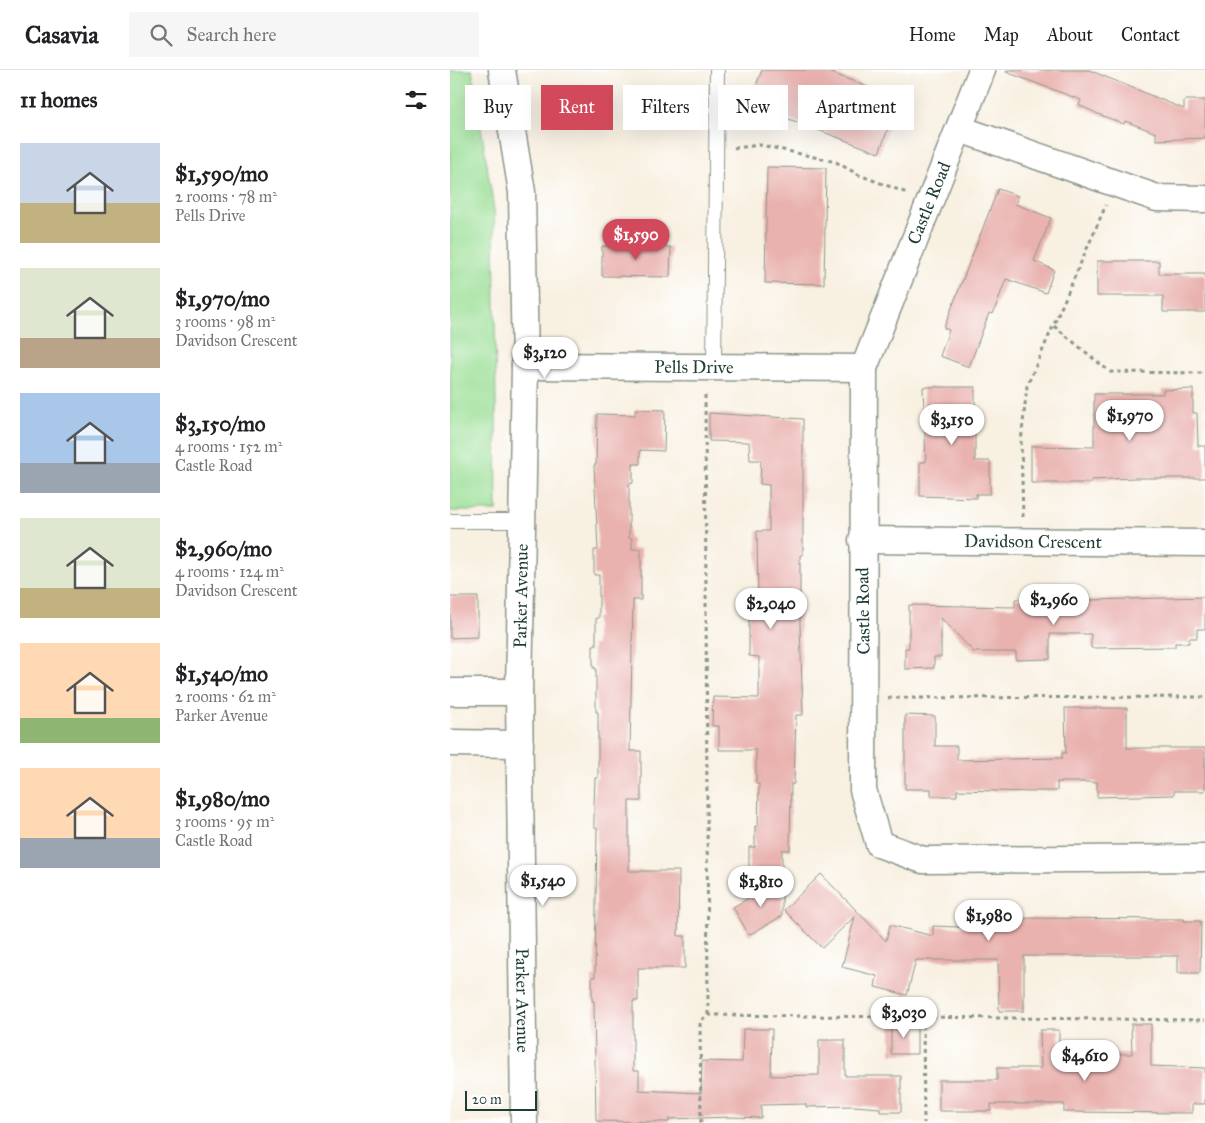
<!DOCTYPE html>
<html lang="en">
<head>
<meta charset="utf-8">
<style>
	body { margin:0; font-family:"IM FELL Great Primer",serif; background:#f6f6f6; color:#202124; height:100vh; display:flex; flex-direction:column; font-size:19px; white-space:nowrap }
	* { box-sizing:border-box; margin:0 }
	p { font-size:16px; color:#757577 }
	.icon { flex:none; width:28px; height:28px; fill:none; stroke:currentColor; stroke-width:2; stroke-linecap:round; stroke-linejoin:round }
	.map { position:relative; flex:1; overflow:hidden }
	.side { display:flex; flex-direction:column; background:#fff; width:450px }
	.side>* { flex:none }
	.guide { position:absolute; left:15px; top:15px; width:475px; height:45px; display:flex; gap:10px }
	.scale { position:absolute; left:15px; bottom:12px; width:72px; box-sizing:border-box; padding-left:5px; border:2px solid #1f3d34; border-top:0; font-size:14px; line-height:18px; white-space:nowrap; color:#1f3d34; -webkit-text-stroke:4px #fff; paint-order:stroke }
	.price { position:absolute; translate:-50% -42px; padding:0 11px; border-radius:18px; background:#fff; color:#222; font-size:16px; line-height:32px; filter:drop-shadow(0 1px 2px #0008) }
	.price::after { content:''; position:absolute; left:50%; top:30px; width:15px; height:11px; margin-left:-8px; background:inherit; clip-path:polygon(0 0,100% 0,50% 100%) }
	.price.active { background:#d1495b; color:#fff }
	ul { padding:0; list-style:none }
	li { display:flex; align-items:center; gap:15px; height:125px; padding:0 20px }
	li span { display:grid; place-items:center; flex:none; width:140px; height:100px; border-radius:0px; color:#555 }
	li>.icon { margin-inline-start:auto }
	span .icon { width:60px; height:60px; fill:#fffc; stroke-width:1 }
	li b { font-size:21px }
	h2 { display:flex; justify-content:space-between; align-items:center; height:60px; padding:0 20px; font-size:21px }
	.pill { padding:0 18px; border-radius:0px; background:#fff; box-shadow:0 5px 20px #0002; font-size:18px; line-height:45px }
	.pill.active { background:#d1495b; color:#fff }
	header { display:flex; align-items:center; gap:30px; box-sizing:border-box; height:70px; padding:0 25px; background:#fff; border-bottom:1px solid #e0e0e0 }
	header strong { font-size:24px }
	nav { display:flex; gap:28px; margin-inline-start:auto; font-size:18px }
	.search { width:350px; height:45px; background:#f6f6f6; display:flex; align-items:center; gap:12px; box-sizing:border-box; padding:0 18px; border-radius:0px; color:#757577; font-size:19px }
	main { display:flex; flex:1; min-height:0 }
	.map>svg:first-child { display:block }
	.green { fill:#9bdf96; stroke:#5d8e65 }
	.building { fill:#e9b2af }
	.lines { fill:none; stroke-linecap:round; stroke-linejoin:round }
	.service-casing { stroke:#8c968a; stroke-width:16 }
	.minor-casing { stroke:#8c968a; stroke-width:29 }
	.path { stroke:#8c968a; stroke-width:3; stroke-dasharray:4 4; stroke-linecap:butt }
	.service { stroke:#fff; stroke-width:14 }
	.minor { stroke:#fff; stroke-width:26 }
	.labels { text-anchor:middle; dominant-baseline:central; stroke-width:4; stroke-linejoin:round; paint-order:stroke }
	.street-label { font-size:18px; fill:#1f3d34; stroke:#fff }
</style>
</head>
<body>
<header>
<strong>Casavia</strong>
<div class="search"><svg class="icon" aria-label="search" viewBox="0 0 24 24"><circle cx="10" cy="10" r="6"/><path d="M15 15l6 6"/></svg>Search here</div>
<nav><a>Home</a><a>Map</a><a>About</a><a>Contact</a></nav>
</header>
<main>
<section class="side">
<h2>11 homes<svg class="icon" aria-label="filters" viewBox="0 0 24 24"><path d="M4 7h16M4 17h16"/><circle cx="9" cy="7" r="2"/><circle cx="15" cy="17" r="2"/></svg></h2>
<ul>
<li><span style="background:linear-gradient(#c9d6e8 60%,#c2b280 0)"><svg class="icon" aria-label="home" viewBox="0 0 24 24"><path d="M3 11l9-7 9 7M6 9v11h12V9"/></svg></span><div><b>$1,590/mo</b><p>2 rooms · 78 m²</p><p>Pells Drive</p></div></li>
<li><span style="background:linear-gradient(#dfe7d0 70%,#b9a48a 0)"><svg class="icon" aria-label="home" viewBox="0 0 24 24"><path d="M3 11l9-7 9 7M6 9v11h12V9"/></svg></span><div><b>$1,970/mo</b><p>3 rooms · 98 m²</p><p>Davidson Crescent</p></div></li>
<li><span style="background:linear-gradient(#a9c7e8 70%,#9aa5b1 0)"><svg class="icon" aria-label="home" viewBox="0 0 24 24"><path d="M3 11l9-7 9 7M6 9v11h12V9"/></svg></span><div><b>$3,150/mo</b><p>4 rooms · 152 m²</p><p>Castle Road</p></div></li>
<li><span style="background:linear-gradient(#dfe7d0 70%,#c2b280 0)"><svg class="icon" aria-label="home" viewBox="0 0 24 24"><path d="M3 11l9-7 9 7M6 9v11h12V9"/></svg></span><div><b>$2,960/mo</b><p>4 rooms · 124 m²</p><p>Davidson Crescent</p></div></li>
<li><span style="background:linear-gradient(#ffd9b3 75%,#8fb573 0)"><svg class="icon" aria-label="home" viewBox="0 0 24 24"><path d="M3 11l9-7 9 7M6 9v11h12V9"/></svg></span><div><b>$1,540/mo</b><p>2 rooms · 62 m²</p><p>Parker Avenue</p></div></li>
<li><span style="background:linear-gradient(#ffd9b3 70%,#9aa5b1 0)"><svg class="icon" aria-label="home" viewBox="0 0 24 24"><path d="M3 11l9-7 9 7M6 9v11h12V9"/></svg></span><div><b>$1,980/mo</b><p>3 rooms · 95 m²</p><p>Castle Road</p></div></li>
</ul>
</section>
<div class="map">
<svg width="755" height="1053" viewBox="0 0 755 1053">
	<rect width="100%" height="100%" fill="#fff"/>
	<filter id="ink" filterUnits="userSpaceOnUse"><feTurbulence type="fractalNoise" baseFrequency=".02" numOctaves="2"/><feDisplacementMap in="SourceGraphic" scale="10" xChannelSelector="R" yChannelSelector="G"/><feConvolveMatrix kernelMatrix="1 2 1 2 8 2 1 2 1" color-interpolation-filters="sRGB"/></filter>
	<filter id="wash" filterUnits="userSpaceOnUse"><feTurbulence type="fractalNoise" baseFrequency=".0096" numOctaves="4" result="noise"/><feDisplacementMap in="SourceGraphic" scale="20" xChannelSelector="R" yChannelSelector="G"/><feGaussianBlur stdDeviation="1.12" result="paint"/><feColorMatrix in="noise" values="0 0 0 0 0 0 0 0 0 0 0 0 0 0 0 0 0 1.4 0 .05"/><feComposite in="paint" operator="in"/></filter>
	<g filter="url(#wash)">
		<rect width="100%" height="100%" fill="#f8f0e1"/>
		<path class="green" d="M0,0H22L44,140L47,441H0Z"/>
		<g id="blocks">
			<path class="building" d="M312,0H374L449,29L429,83L299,34Z
				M557,0H639L734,39V30H755V68L706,70V63L675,51L674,54L648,44L629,35L631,30L556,2Z
				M317,97L376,98L374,214L315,213Z
				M548,119L568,126L565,134L601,148L584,191L604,200L596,223L556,209L543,244L539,243L519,297L490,286L499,260L494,258Z
				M152,176L221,177L220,207L152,206Z
				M647,191H709V204H755V242H713V226H647Z
				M473,317H525V391H540V424H526V428L470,426V392H476Z
				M743,319V343H747L748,376H755V408H685L641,410V413H581V376L644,377V324H713V320Z
				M185,339L215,340L214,381L190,380V394H183V413L179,414V468H182V479H191V530H183L180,681H191V731H179V801H229L228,866H235V898H188V931H183V1001H189V1020L251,1023L252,991L292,992L293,959H322L321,1006L369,1005V970H395V1006H451V1042H430V1038L403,1036L356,1037V1034L311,1035V1048L281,1047L219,1049V1052L146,1051L144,931H142V907H145L147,758H144V735L145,708H148V642H146V598H143V575H146V548H149V505H144V480H148L144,395H146L147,344L185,345Z
				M259,343L353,349V485H350V555L353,645H346L344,714H341L340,780H332V799H299V777H305V756H308L309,714H306V680H269V656H262L263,627L309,628V587L299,586V531H308L307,461H319V415L310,414L311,390H300L299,372L259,371Z
				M0,527H28V567L0,568Z
				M755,527V559H747V568H739V573H725V577L641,578V564H600V589L566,590V582H524L491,548V587H484V598L455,599V578H459V535L565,537V529H600V531Z
				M615,638H677V678H755V721H724V725L647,727V712H607V721H585V722L507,720V726H481V719H455V645L485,646V676H507V690L612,688V683H616Z
				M371,804L436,871L440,855L483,866V856L558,859V848L734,849V851H751L750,903H728V886H574V941H549L548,890H466L457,925L425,917L427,906L392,897L405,846L372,878L334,840Z
				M332,809V846L299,865L283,837Z
				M441,954H467V984H441Z
				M681,954H701V996L755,998V1034H742V1043L614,1042V1034H541V1041H489V1010H547V998H591L590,960H609V984H682Z"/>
		</g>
	</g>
	<g filter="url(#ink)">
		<use href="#blocks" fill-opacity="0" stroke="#8c968a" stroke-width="1"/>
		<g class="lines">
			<g class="service-casing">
				<path id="service" d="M264,297L267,0
					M0,451H73"/>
			</g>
			<g class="minor-casing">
				<g id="minor">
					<path id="s1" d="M52,0L72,122L75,296L69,622L74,1053"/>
					<path d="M532,0L414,298L413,720L429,774L473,790L755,788"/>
					<path d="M510,59L707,128L755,129"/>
					<path id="s2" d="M75,296L414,298"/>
					<path id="s3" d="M412,470L755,473"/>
					<path d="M0,622H69"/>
					<path d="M0,673L70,674"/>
				</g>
			</g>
			<path class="path" d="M284,78L311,75L386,92L409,105L457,123
				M604,256L660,302L755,303
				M573,447L571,372L577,316L656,135
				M438,628L755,627
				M258,945L755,950
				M473,947L474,1053
				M251,1053L250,951L258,945L255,322"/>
			<use href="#service" class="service"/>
			<use href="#minor" class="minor"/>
		</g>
	</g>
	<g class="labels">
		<g class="street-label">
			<text transform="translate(479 133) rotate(-68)">Castle Road</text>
			<text stroke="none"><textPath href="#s2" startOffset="169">Pells Drive</textPath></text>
			<text stroke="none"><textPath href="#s3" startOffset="171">Davidson Crescent</textPath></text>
			<text transform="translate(71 526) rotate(-89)">Parker Avenue</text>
			<text transform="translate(413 541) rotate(-91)">Castle Road</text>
			<text stroke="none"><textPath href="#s1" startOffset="932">Parker Avenue</textPath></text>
		</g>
	</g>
</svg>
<div class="scale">20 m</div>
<b class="price active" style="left:186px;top:191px">$1,590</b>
<b class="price" style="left:95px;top:309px">$3,120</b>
<b class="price" style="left:680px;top:372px">$1,970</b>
<b class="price" style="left:502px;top:376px">$3,150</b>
<b class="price" style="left:604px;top:556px">$2,960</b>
<b class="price" style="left:321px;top:560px">$2,040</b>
<b class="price" style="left:93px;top:837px">$1,540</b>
<b class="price" style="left:311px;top:838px">$1,810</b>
<b class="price" style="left:539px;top:872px">$1,980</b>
<b class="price" style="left:454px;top:969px">$3,030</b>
<b class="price" style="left:635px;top:1012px">$4,610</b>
<div class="guide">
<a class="pill">Buy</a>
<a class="pill active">Rent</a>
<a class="pill">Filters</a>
<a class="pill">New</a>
<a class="pill">Apartment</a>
</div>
</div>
</main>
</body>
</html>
